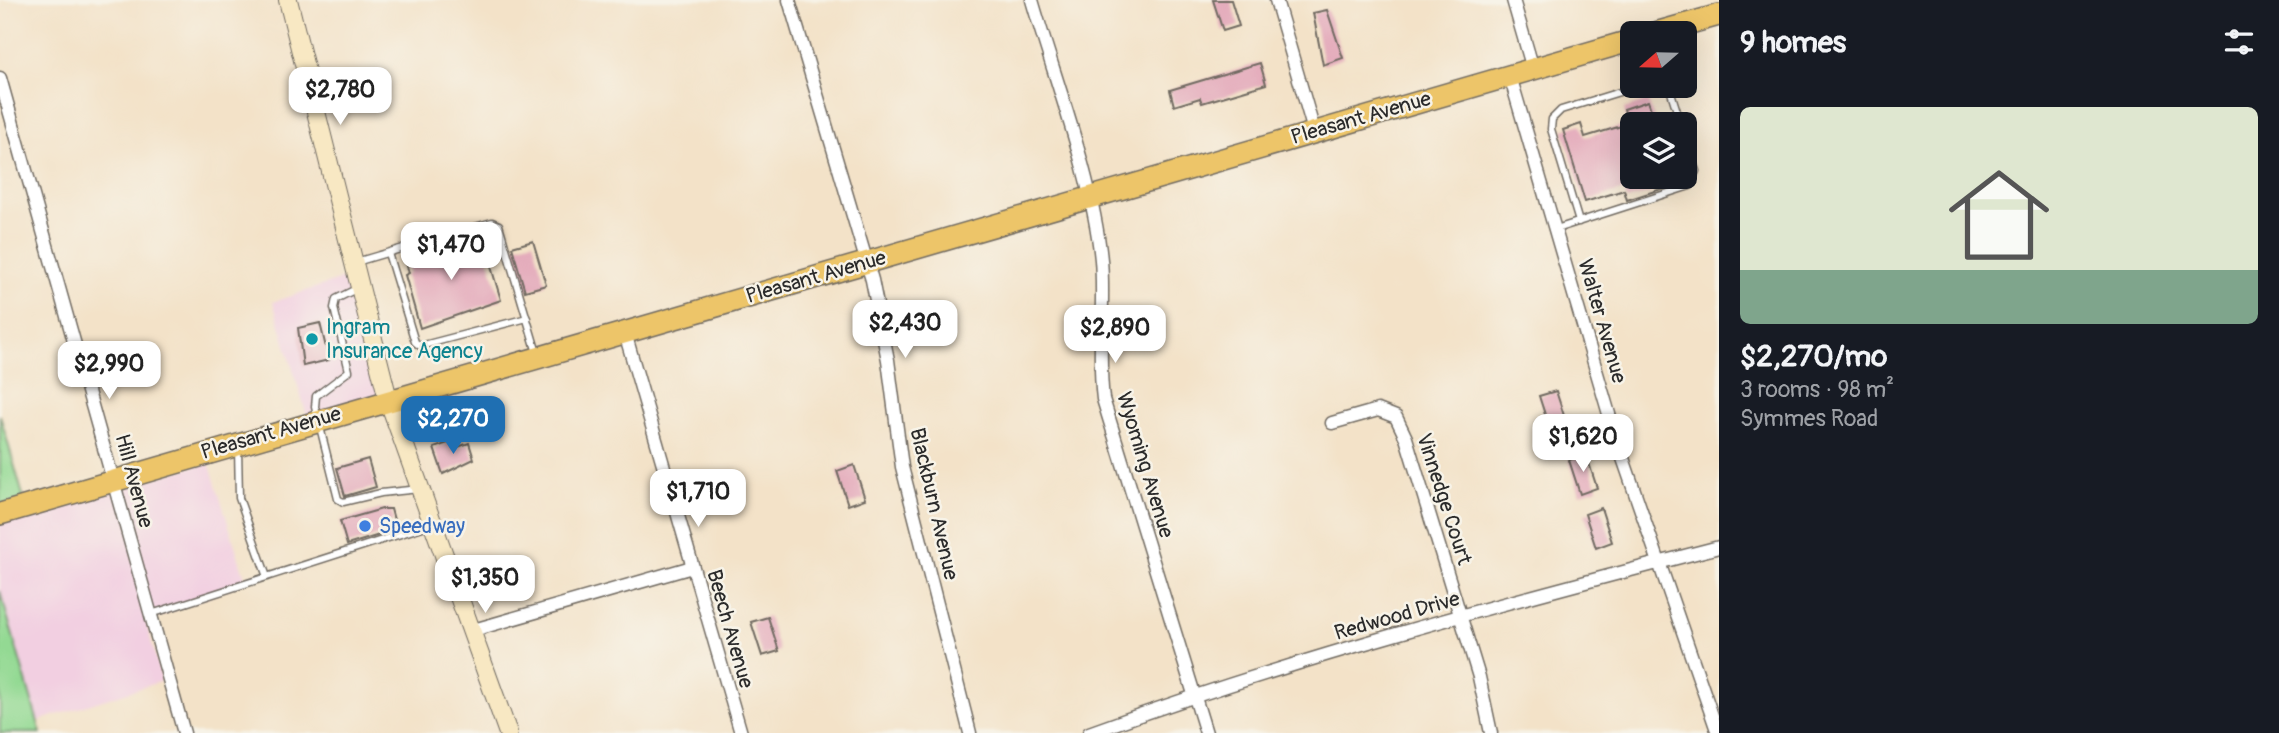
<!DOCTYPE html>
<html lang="en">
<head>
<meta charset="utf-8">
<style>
	body { margin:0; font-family:Pangolin,sans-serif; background:#20242c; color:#f1f3f6; height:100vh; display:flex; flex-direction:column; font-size:26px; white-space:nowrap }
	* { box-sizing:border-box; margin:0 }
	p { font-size:23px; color:#9ea1a6 }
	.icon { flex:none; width:38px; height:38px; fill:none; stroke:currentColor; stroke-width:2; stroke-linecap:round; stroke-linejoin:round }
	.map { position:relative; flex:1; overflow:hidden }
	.drawer { display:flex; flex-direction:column; background:#171b24; width:560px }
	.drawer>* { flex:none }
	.needle { width:46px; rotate:250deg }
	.controls { position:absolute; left:1620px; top:21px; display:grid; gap:14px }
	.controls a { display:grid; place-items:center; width:77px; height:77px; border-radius:10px; background:#171b24; box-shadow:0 7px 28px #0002; font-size:35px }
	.price { position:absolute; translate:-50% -60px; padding:0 16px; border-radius:14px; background:#fff; color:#222; font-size:23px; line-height:46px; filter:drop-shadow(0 2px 4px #0008) }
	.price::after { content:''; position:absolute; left:50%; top:42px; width:21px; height:16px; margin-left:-10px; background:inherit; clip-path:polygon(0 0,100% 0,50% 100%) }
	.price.active { background:#1f6fb2; color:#fff }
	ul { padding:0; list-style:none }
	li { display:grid; align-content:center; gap:14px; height:371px; padding:0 21px }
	li span { display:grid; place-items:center; height:217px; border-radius:10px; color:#555 }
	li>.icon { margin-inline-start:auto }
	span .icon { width:126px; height:126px; fill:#fffc; stroke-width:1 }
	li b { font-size:30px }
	h2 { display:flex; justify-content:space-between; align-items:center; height:84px; padding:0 21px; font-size:30px }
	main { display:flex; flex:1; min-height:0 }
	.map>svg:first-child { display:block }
	.built { fill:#f2cfe1 }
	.green { fill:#93d993; stroke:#5f825f; stroke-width:2 }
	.building { fill:#e4abbb }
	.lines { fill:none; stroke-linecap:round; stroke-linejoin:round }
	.lane-casing { stroke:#716b62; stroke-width:9 }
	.street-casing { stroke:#716b62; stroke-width:15 }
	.secondary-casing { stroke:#716b62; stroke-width:20 }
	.primary-casing { stroke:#716b62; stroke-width:24 }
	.lane { stroke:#fff; stroke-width:6 }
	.street { stroke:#fff; stroke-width:12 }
	.secondary { stroke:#f8e8c3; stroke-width:18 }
	.primary { stroke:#edc569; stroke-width:21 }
	.culture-dot { fill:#0f9aa8; stroke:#f7f3e8; stroke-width:2.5 }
	.shop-dot { fill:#3f7fe0; stroke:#f7f3e8; stroke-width:2.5 }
	.labels { text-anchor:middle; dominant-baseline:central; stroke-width:5; stroke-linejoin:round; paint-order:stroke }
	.street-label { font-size:21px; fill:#2b2b2b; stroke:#f7f3e8 }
	.culture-label { font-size:21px; fill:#0d838f; stroke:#f7f3e8; text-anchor:start }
	.shop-label { font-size:21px; fill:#366cbe; stroke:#f7f3e8; text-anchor:start }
</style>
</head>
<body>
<main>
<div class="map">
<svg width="1719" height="733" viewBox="0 0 1719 733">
	<rect width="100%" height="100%" fill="#f7f3e8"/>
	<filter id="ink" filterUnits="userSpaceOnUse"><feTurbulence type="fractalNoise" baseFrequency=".0143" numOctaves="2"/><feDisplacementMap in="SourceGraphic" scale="14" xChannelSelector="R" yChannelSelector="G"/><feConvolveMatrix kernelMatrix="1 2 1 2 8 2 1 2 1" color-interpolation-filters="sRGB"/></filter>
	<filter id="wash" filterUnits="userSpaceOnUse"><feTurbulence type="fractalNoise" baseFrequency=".00686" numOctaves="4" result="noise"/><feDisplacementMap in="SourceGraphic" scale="28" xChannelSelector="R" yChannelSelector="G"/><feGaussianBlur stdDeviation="1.57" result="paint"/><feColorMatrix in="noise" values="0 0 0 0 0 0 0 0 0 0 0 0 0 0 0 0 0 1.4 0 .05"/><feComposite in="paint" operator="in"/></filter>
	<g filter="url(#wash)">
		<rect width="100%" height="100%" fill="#f3e2c8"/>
		<path class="built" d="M357,274L388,399L309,423L273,302Z
			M209,462L246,581L146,622L162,681L38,721L0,590V524Z"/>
		<path class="green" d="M0,415L26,506L0,514Z
			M0,591L41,733H0Z"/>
		<g id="blocks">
			<path class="building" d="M1213,0H1231L1239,26L1223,31Z
				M1327,10L1343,58L1323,65L1313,13Z
				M1260,63L1266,84L1202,103L1200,98L1174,106L1170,90Z
				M1648,101L1656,124H1633V177H1688L1686,181L1627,200L1624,190L1585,202L1563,130L1581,124L1585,137L1628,124L1624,109Z
				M454,239L457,248L483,240L501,300L420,328L405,275L409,273L406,263L440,253L437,244Z
				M533,241L546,285L525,291L512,247Z
				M320,323L329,360L303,366L298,328Z
				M1556,391L1567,425L1550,430L1539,396Z
				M456,440L458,447L469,443L474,459L443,474L434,448Z
				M1586,454L1597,488L1580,494L1569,460Z
				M368,459L376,487L345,496L337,468Z
				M854,465L865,499L848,505L837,471Z
				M1601,508L1612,542L1596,548L1585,514Z
				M382,509H391L394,520L387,523L389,532L347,545L340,521Z
				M768,617L779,651L762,656L751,622Z"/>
		</g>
	</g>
	<g filter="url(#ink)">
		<use href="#blocks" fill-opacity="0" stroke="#716b62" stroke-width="2"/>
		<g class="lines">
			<g class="lane-casing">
				<path id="lane" d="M1669,86L1681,124
					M1579,222L1551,129L1552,119L1561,110L1639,86
					M1556,229L1690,186L1696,171L1685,138
					M388,253L415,342L420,346L527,318
					M356,262L492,222L499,225L537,353
					M358,288L336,299L334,308L349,371L316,396L315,407L338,499L343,502L381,493L419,489
					M238,447L239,498L267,577
					M151,614L432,524"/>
			</g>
			<g class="street-casing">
				<path id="street" d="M789,0L872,280L888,360L902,467L970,733
					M1032,0C1055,80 1093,178 1101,260C1105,307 1097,352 1103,399L1206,733
					M1276,0L1314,131
					M1513,0L1533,69
					M1510,76L1616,438L1718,733
					M0,78L184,733
					M625,333L741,733
					M1332,423L1378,410L1396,417L1406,438L1479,677L1491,733
					M470,631L692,567
					M1089,733C1295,658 1507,602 1719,547"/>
			</g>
			<g class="secondary-casing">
				<path id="secondary" d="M288,0L388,399L508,733"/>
			</g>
			<g class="primary-casing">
				<path id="primary" d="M1655,33L1719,15
					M0,514L1633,40"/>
			</g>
			<use href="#lane" class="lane"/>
			<use href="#street" class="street"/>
			<use href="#secondary" class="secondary"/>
			<use href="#primary" class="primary"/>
		</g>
	</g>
	<circle class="culture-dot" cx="312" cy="339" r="7"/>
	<circle class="shop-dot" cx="365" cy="526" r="7"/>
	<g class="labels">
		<g class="street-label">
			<text transform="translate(1361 118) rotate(-16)">Pleasant Avenue</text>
			<text transform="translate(816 277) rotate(-16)">Pleasant Avenue</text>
			<text transform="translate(1602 321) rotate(74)">Walter Avenue</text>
			<text transform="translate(271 433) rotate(-16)">Pleasant Avenue</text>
			<text transform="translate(1145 465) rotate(73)">Wyoming Avenue</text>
			<text transform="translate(134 481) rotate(75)">Hill Avenue</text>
			<text transform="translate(1444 499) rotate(72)">Vinnedge Court</text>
			<text transform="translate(934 504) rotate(77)">Blackburn Avenue</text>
			<text transform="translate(1397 616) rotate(-16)">Redwood Drive</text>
			<text transform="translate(730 629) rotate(74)">Beech Avenue</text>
		</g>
		<g class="culture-label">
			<text x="326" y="327">Ingram<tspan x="326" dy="24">Insurance Agency</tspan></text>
		</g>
		<g class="shop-label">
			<text x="379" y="526">Speedway</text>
		</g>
	</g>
</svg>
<div class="controls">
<a><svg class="needle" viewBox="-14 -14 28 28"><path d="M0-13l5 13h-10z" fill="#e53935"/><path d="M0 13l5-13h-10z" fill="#9ea1a6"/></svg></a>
<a><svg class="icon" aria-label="layers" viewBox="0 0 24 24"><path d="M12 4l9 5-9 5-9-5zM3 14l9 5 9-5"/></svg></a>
</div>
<b class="price" style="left:340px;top:127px">$2,780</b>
<b class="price" style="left:451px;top:282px">$1,470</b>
<b class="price" style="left:905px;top:360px">$2,430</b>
<b class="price" style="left:1115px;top:365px">$2,890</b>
<b class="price" style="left:109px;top:401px">$2,990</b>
<b class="price active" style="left:453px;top:456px">$2,270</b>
<b class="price" style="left:1583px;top:474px">$1,620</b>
<b class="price" style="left:698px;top:529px">$1,710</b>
<b class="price" style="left:485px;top:615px">$1,350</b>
</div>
<section class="drawer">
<h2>9 homes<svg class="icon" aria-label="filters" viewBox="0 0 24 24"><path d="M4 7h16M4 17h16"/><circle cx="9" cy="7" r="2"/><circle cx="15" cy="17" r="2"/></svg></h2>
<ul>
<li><span style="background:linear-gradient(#dfe7d0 75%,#7fa58c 0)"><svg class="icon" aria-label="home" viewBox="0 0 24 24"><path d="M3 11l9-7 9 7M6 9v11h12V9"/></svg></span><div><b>$2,270/mo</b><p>3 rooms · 98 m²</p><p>Symmes Road</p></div></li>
</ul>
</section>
</main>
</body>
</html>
